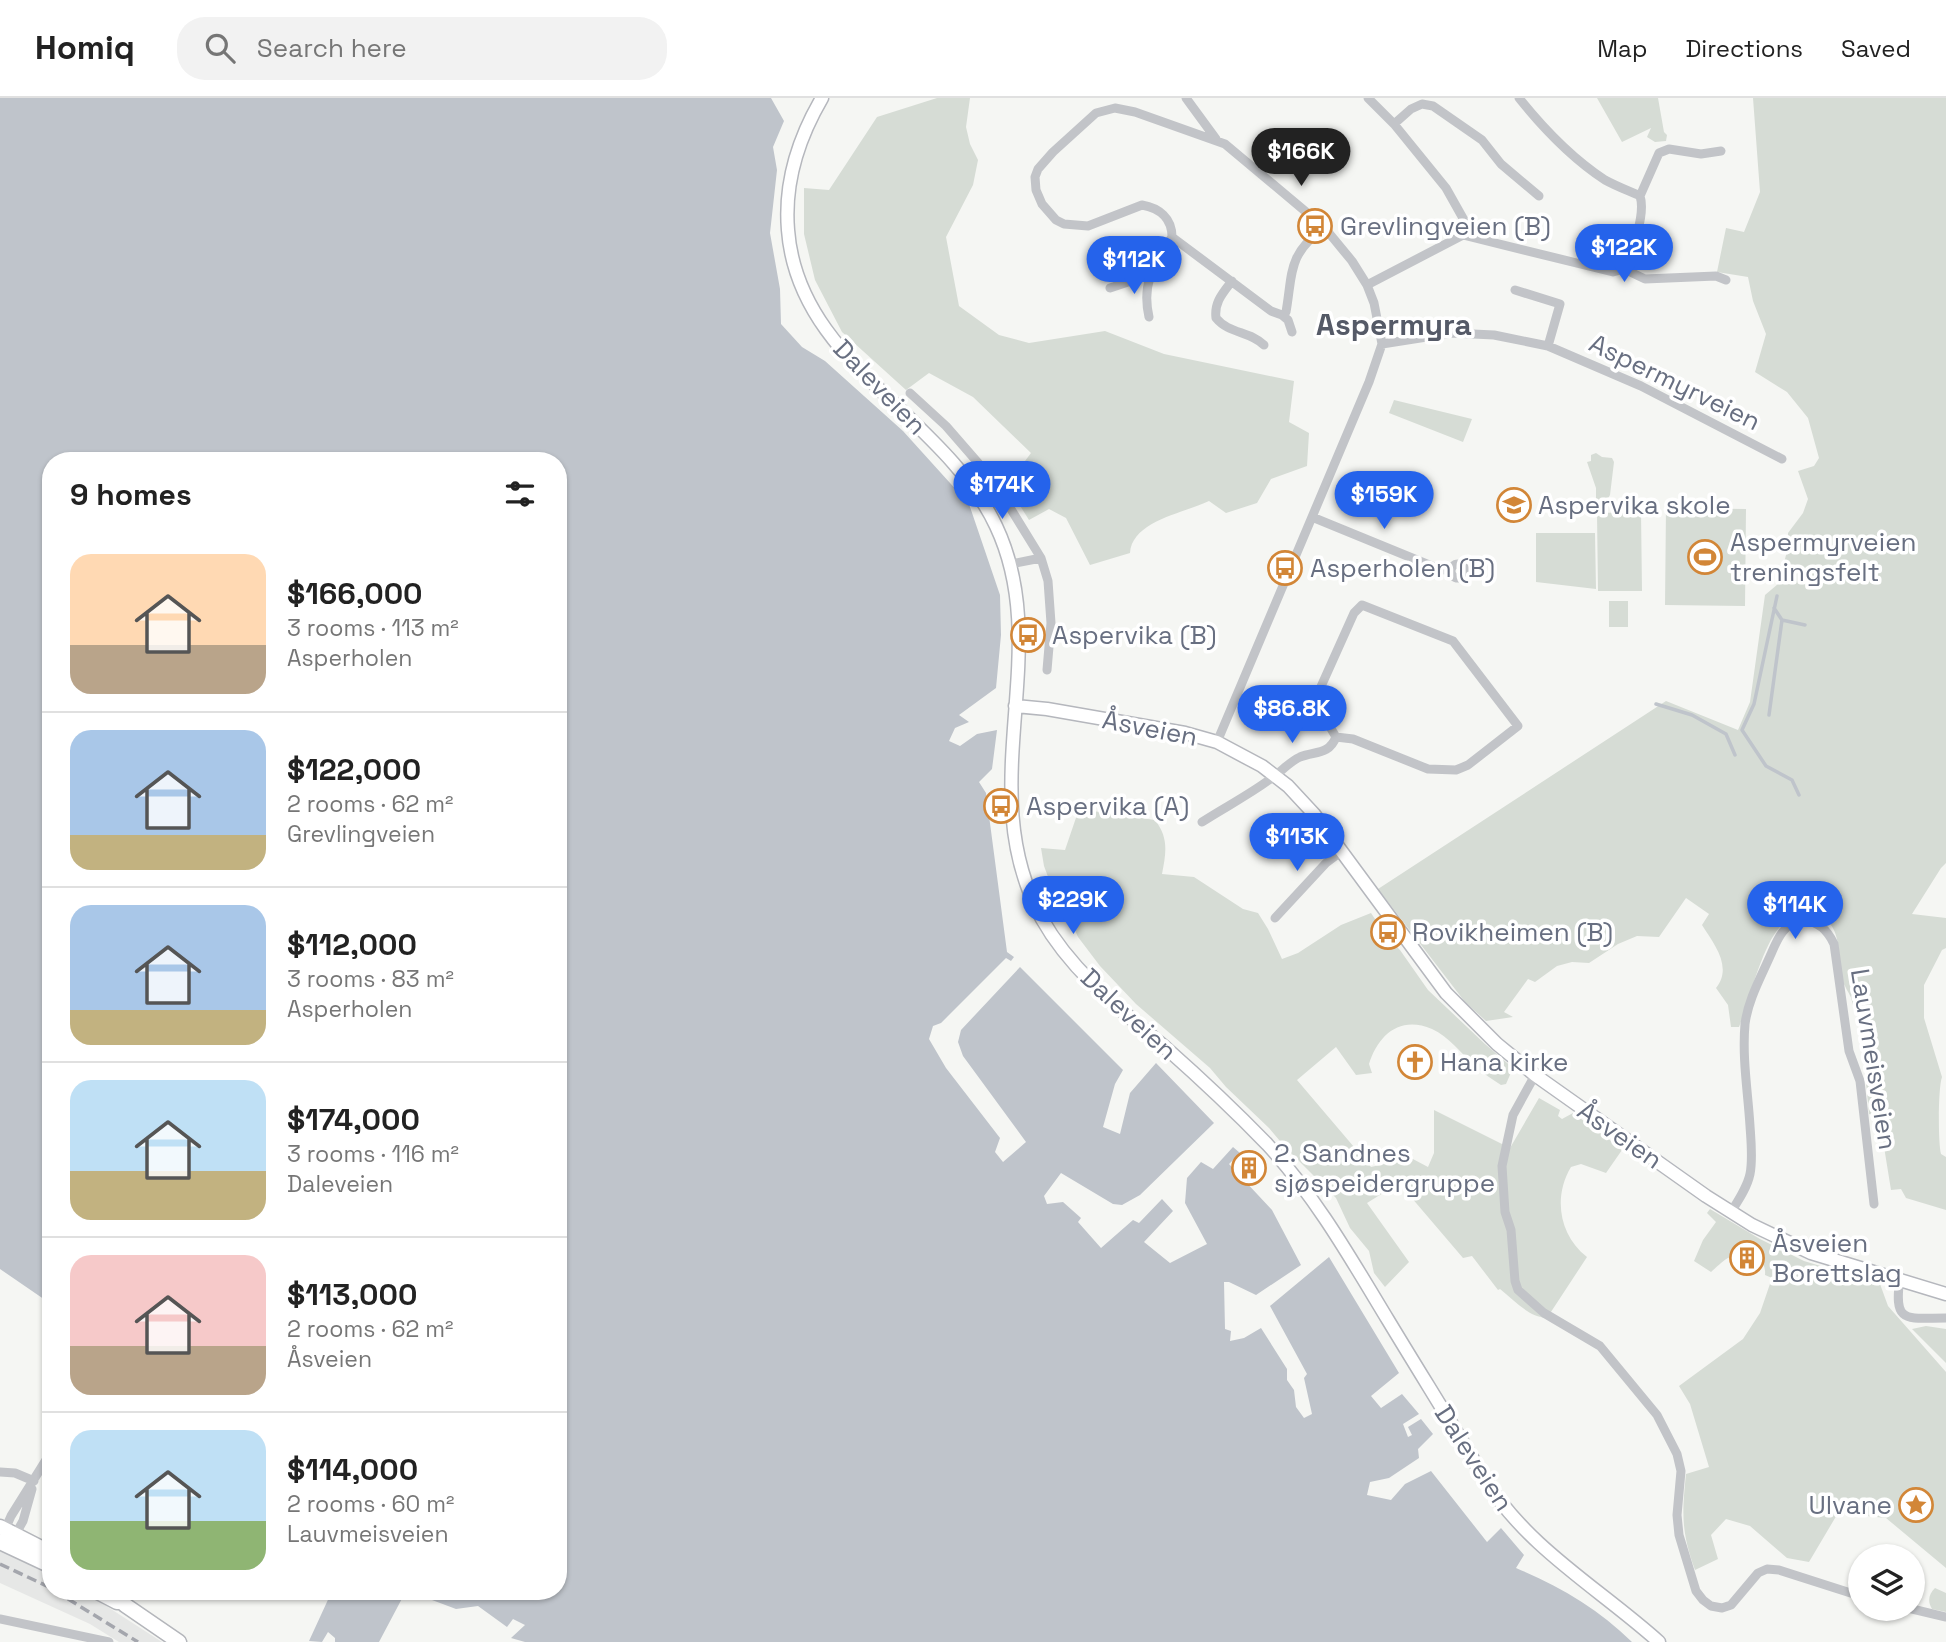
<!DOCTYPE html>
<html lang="en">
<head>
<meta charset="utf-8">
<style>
	body { margin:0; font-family:"Space Grotesk",sans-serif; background:#f2f2f2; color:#222; height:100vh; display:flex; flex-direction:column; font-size:26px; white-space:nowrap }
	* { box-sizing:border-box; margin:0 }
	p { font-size:23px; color:#767676 }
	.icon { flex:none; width:38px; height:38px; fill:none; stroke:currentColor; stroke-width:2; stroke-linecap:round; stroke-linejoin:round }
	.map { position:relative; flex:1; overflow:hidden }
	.details { position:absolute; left:42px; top:354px; width:525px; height:1148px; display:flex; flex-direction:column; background:#fff; border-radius:28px; box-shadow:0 2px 5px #0004 }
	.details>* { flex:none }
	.buttons { position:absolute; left:1848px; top:1446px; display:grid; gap:14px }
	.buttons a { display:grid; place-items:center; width:77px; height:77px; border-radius:50%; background:#fff; box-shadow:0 2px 5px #0004; font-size:35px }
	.price { position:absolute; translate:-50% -60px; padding:0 16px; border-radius:24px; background:#2563eb; color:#fff; font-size:23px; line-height:46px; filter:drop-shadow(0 2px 4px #0008) }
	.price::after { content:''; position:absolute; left:50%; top:42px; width:21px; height:16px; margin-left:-10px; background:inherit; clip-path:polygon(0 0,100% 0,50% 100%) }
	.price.selected { background:#222; color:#fff }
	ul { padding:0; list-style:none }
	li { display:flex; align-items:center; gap:21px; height:175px; padding:0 28px }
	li+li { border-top:2px solid #e0e0e0 }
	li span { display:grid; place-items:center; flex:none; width:196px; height:140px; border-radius:21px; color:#555 }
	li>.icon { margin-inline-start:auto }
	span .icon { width:84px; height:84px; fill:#fffc; stroke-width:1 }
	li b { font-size:30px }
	h2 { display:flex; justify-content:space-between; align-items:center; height:84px; padding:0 28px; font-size:30px }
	header { display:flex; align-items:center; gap:42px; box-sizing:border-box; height:98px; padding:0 35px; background:#fff; border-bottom:2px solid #e0e0e0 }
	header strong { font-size:33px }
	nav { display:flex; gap:38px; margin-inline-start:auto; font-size:24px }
	.search { width:490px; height:63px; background:#f2f2f2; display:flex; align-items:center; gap:18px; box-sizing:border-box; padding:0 24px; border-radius:28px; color:#767676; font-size:26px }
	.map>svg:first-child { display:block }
	.built { fill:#e6e7e6 }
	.green { fill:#d6dcd5 }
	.water { fill:#bfc4cb }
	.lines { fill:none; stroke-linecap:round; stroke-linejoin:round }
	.stream { stroke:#bfc4cb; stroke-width:3.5 }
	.secondary-casing { stroke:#b5b7bd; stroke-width:15 }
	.primary-casing { stroke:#b4b6bb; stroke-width:17 }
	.street { stroke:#c2c4c8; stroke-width:9 }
	.secondary { stroke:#fff; stroke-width:12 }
	.primary { stroke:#fff; stroke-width:14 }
	.rail { stroke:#a4a6ad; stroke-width:3.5; stroke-dasharray:10 5; stroke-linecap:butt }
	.labels { text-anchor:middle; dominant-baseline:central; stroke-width:7; stroke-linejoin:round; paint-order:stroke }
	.poi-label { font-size:26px; fill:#686f81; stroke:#fff; text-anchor:start }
	.street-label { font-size:26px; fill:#686f81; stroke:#fff }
	.quarter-label { font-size:30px; font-weight:bold; fill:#555a67; stroke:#fff }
</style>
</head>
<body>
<header>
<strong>Homiq</strong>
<div class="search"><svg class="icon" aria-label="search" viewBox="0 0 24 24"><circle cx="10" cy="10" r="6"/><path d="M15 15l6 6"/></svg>Search here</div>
<nav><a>Map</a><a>Directions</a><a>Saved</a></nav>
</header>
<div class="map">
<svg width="1946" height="1544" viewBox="0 0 1946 1544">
	<rect width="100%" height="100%" fill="#f5f6f3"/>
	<path class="built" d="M0,1452L51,1475V1493H83L162,1544H119L90,1526L0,1485Z"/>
	<path class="green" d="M937,0H970L966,29L970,46L978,62L973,87L946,139L959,208L999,237L1029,245L1105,233L1164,256L1294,283L1289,324L1309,335L1307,368L1271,381L1257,405L1226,415L1209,403C1184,415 1132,423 1130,455L1090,467L1066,420L1049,411L1029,422L1007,387L1031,355L973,299L929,275L906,292L842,234L815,182L804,136V90L829,92L877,19Z
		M1597,0H1658L1664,34L1667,37L1666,43L1655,44L1647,39L1651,30L1622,44Z
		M1753,0H1946V765L1941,770L1912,816L1946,820V850L1942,852L1924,887V920L1942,979C1938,990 1938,1045 1941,1056L1946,1059V1112L1906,1100L1901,1091L1891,1092L1880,1024L1878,1019L1869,1016L1866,984L1873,968L1866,907L1853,908C1851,896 1849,897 1845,888C1834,864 1849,813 1804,818C1795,819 1787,822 1780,829C1762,848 1749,903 1739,929H1731L1728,907L1716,890C1733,869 1714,846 1702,827L1709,816L1686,800L1659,839L1637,838L1618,846L1589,865L1572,864L1557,868L1535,884L1528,881L1504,914L1513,919L1486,923L1465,904L1378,791L1666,603L1738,632L1750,604L1765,497L1778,486L1788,450V435L1803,415L1808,401L1798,373L1814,368L1819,360L1808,320L1787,294L1755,274L1766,236L1753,203L1748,179L1717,174L1726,130L1744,134L1760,94Z
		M1394,302L1472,321L1463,344L1389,315Z
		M1596,355L1602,359L1612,360L1614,364L1610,397L1603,409H1596V390L1587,364L1591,363V357Z
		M1666,410L1746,411L1745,508L1665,507Z
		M1641,414L1642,493H1598L1597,415Z
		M1536,435H1595L1596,491L1536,484Z
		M1609,503H1628V529H1609Z
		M1079,711L1155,722C1169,740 1166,755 1162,776L1194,779L1243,811L1258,815L1268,831L1282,861L1298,855L1341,827L1371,815L1387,839L1400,852L1428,892L1485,946L1513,970L1506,986L1501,987C1492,981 1482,975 1474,967C1461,955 1449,939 1432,931C1400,917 1378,937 1369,966L1372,975L1356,977L1336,949L1297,982L1371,1069L1411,1060L1428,1069L1434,1055V1012L1510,1050L1539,1000L1560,1012L1558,1018L1562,1021L1573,1015L1618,1048L1622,1052L1606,1075L1581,1066L1571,1069C1553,1099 1559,1137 1587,1159L1547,1220C1528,1219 1514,1202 1500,1191L1498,1192L1472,1158L1463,1160L1399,1085L1367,1105L1409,1164L1385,1189L1374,1175L1369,1153L1350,1130L1336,1100L1285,1049L1269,1030L1226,989L1210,970L1136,906L1100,868L1078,839L1067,815L1054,795L1044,768L1041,750L1065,752Z
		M1710,1111L1760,1141L1804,1163L1880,1186L1888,1208L1946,1274V1470L1886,1420L1838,1415L1809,1464L1787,1460L1750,1428L1726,1421L1711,1437L1718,1461L1695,1472C1681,1433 1682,1416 1686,1376L1709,1369L1690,1306L1679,1288L1743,1241L1760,1215L1772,1180L1765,1177C1767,1157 1744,1152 1728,1160C1722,1163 1716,1170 1711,1174L1694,1163L1703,1142L1716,1124L1707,1115Z
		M1926,1228L1946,1231V1265L1912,1231Z
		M1935,1490L1946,1495V1514L1932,1511C1927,1503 1929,1496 1935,1490Z"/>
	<path class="water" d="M0,0H771L784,23L773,49L777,72L770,135L780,191L781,226L802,249L825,263L903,333L969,406L1000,497L1001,537L996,590L959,617L969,624L955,630L949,643L960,648L977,636L997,632L992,671L979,684L986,695L1007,854L1014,859L1011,863L1006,860L941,925L933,928L929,941L946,970L1000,1040L995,1054L1003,1064L1026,1044L963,958L958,944L961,932L1020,869L1123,972L1115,986L1103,1029L1120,1036L1130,995L1156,965L1214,1025L1140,1097L1122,1107L1113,1106L1061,1075L1044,1098L1047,1106L1063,1104L1081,1120L1078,1124L1101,1150L1133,1122L1139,1125L1162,1101L1173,1113L1144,1144L1170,1165L1207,1146L1185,1105L1187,1080L1201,1064L1213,1071L1233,1049L1240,1055L1229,1066L1272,1112L1301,1167L1256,1197L1229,1184H1224L1225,1231L1231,1233L1230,1243L1244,1240L1261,1230L1287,1271V1282L1294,1292L1296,1309L1304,1320L1312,1316L1304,1280L1307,1276L1270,1208L1329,1159L1399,1275L1371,1298L1381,1310L1402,1296L1419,1316L1403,1326L1408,1339L1412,1337L1408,1329L1421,1321L1433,1336L1418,1351L1419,1360L1389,1380L1370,1384L1367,1397L1391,1402L1405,1386L1431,1373L1487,1444L1501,1430L1524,1457L1516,1470C1559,1488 1599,1511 1632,1544H525L511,1540L525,1527L513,1521L507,1529L478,1508L456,1511L408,1493H558V362H51V1206L0,1171Z
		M332,1493H406L379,1544H335V1540L328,1534L322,1544L309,1543Z"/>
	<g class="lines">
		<path class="stream" d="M1777,498L1754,606L1742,632L1766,668L1792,682L1799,697
			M1774,510L1782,522L1805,527
			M1656,606L1692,617L1726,636L1735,657
			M1769,617L1782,522"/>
		<g class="secondary-casing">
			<path id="secondary" d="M822,0C798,41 784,84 788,132C798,265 944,317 996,428C1056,555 970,690 1042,821C1071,873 1121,912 1166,950C1201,981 1235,1013 1267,1046C1316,1099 1351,1161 1388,1222C1420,1275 1454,1329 1486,1383C1529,1451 1600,1491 1659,1544
				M1015,608L1047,611L1185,635L1217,644L1262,668L1288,688L1314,716L1446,895L1497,946L1535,977L1706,1098L1752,1127L1811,1155L1946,1196"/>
		</g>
		<g class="primary-casing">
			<path id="primary" d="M0,1429L51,1455
				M0,1444L51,1468
				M96,1493L117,1504
				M110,1493L125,1507L179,1544"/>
		</g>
		<path class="street" d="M1186,0L1216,41
			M1368,0L1394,26L1446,90L1464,122L1463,137
			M1394,26L1411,11L1422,6L1433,8L1482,42L1501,66L1539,98
			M1640,98L1659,55L1669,51L1701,56L1721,53
			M1172,139L1271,213L1282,217L1286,214C1293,174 1287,158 1324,129
			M1624,171L1645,181L1716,178L1726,182
			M1232,183C1223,195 1214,204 1216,220C1229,236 1250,233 1264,247
			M1367,187L1463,137L1613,174L1624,171C1632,154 1646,116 1640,98C1629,93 1616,88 1605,82C1573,61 1543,30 1519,0
			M1110,190L1149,177
			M1515,192L1560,206L1548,248
			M1282,217L1288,222L1292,234
			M1149,219C1141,184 1155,166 1172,139C1172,120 1159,110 1142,107L1088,128L1064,126L1056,122L1042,106L1036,92L1035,79L1038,71L1053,54L1096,15L1115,10L1135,14L1225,46L1324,129L1352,163L1367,187L1374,205L1382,246L1369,284L1217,644
			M1382,246L1452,235L1494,237L1548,248L1641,288L1782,361
			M910,295L946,328L993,382L1041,460L1048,483L1051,525L1047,572
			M1312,419L1439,471L1451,473
			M1451 473a7 7 0 1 1 14 0a7 7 0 1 1-14 0Z
			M1011,466L1041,460
			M1362,507L1453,543L1518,628L1468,667L1456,672L1428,671L1353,641L1336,639L1327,624L1319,593L1354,515Z
			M1202,724C1225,709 1251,696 1273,679C1282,673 1289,664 1300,659C1315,653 1329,657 1336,639
			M1275,820L1326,765L1342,753
			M1535,977L1513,1017L1502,1068L1505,1114L1511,1132L1515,1183L1518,1192L1544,1215L1600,1248L1657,1317L1677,1356L1681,1373L1677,1417L1679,1437L1696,1493L1703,1502L1711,1508L1722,1510L1731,1507L1758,1475L1767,1471L1779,1472L1860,1498
			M1731,1114C1738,1103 1747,1090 1750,1076C1753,1061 1751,1043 1750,1028C1748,995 1742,960 1745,926C1748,902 1761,879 1771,856C1777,842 1784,824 1802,823C1818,822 1828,833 1834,846L1849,953L1860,983L1874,1106
			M1900,1180C1893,1227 1907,1220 1946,1220
			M0,1374L15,1375L34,1383
			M4,1434L11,1418L51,1354
			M14,1439L23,1423L32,1391
			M1908,1510L1946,1519
			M0,1521L109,1544"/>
		<use href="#secondary" class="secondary"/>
		<use href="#primary" class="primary"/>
		<path class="rail" d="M0,1466L51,1490
			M55,1493L138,1544"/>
	</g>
	<defs>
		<g id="bus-ring" transform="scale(1.75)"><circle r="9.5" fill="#fff" stroke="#d28637" stroke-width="1.5"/><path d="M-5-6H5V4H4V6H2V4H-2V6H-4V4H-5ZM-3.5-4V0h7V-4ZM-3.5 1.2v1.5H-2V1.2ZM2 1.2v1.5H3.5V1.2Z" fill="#d28637"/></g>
		<g id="school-ring" transform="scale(1.75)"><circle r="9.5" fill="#fff" stroke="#d28637" stroke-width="1.5"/><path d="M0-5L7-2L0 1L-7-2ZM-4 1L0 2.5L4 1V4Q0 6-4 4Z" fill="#d28637"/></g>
		<g id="stadium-ring" transform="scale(1.75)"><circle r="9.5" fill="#fff" stroke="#d28637" stroke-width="1.5"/><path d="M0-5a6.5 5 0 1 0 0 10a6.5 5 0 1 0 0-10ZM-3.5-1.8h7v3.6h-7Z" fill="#d28637"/></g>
		<g id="church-ring" transform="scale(1.75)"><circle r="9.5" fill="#fff" stroke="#d28637" stroke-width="1.5"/><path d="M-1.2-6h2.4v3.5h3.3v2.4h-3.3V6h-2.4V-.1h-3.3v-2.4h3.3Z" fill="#d28637"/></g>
		<g id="building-ring" transform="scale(1.75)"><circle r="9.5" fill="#fff" stroke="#d28637" stroke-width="1.5"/><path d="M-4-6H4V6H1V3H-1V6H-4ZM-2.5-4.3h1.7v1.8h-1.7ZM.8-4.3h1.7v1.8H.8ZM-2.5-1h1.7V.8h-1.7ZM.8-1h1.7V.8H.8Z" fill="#d28637"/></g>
		<g id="sight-ring" transform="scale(1.75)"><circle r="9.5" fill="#fff" stroke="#d28637" stroke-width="1.5"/><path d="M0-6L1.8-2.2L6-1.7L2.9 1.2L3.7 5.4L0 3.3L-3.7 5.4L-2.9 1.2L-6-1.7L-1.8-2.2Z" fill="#d28637"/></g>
	</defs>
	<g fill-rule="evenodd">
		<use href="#bus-ring" x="1315" y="128"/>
		<use href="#school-ring" x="1514" y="407"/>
		<use href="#stadium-ring" x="1705" y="459"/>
		<use href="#bus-ring" x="1285" y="470"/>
		<use href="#bus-ring" x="1028" y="537"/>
		<use href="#bus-ring" x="1001" y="708"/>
		<use href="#bus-ring" x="1388" y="834"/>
		<use href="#church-ring" x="1415" y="964"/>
		<use href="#building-ring" x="1249" y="1070"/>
		<use href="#building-ring" x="1747" y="1160"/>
		<use href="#sight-ring" x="1916" y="1407"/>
	</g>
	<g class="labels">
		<g class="poi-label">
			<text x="1340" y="128">Grevlingveien (B)</text>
			<text x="1538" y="407">Aspervika skole</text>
			<text x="1730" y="444">Aspermyrveien<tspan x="1730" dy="30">treningsfelt</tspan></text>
			<text x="1310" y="470">Asperholen (B)</text>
			<text x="1052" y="537">Aspervika (B)</text>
			<text x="1026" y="708">Aspervika (A)</text>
			<text x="1412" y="834">Rovikheimen (B)</text>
			<text x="1440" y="964">Hana kirke</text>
			<text x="1274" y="1055">2. Sandnes<tspan x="1274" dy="30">sjøspeidergruppe</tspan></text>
			<text x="1772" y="1145">Åsveien<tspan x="1772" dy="30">Borettslag</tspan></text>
			<text x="1892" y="1407" text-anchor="end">Ulvane</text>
		</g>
		<g class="street-label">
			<text transform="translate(1675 284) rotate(26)">Aspermyrveien</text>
			<text transform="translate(880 289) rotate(46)">Daleveien</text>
			<text transform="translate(1150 630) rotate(11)">Åsveien</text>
			<text transform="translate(1129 916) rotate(43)">Daleveien</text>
			<text transform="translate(1874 961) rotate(81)">Lauvmeisveien</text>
			<text transform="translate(1620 1037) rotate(35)">Åsveien</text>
			<text transform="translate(1474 1360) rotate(57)">Daleveien</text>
		</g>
		<g class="quarter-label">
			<text x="1394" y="226">Aspermyra</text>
		</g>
	</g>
</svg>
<div class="buttons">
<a><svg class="icon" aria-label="layers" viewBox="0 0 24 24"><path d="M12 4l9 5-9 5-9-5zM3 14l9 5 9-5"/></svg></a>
</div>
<b class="price selected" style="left:1301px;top:90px">$166K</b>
<b class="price" style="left:1624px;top:186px">$122K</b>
<b class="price" style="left:1134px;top:198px">$112K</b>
<b class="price" style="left:1002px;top:423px">$174K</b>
<b class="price" style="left:1384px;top:433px">$159K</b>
<b class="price" style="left:1292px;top:647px">$86.8K</b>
<b class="price" style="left:1297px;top:775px">$113K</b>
<b class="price" style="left:1073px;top:838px">$229K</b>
<b class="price" style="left:1795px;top:843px">$114K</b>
<section class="details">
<h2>9 homes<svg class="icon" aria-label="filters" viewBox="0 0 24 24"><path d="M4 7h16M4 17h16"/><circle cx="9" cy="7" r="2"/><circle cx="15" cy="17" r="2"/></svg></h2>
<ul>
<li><span style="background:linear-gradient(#ffd9b3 65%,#b9a48a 0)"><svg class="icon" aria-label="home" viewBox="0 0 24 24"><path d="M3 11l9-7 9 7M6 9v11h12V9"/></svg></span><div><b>$166,000</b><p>3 rooms · 113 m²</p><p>Asperholen</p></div></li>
<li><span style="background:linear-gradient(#a9c7e8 75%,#c2b280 0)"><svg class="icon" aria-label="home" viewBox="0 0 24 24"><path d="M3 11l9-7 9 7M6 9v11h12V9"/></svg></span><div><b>$122,000</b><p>2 rooms · 62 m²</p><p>Grevlingveien</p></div></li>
<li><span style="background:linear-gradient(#a9c7e8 75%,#c2b280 0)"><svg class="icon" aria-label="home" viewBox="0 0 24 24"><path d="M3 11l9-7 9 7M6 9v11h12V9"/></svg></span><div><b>$112,000</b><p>3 rooms · 83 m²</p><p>Asperholen</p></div></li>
<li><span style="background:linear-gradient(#bfe0f5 65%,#c2b280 0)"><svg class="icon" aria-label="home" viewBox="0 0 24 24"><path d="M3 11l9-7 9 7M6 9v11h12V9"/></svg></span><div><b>$174,000</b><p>3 rooms · 116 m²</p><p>Daleveien</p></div></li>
<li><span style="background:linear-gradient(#f6c9c9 65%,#b9a48a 0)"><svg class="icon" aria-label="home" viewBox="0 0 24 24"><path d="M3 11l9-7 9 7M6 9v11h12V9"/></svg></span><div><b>$113,000</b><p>2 rooms · 62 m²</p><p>Åsveien</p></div></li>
<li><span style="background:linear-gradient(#bfe0f5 65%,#8fb573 0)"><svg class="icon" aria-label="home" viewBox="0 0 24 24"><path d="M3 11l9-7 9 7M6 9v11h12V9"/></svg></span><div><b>$114,000</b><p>2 rooms · 60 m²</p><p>Lauvmeisveien</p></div></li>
</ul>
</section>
</div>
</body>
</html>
